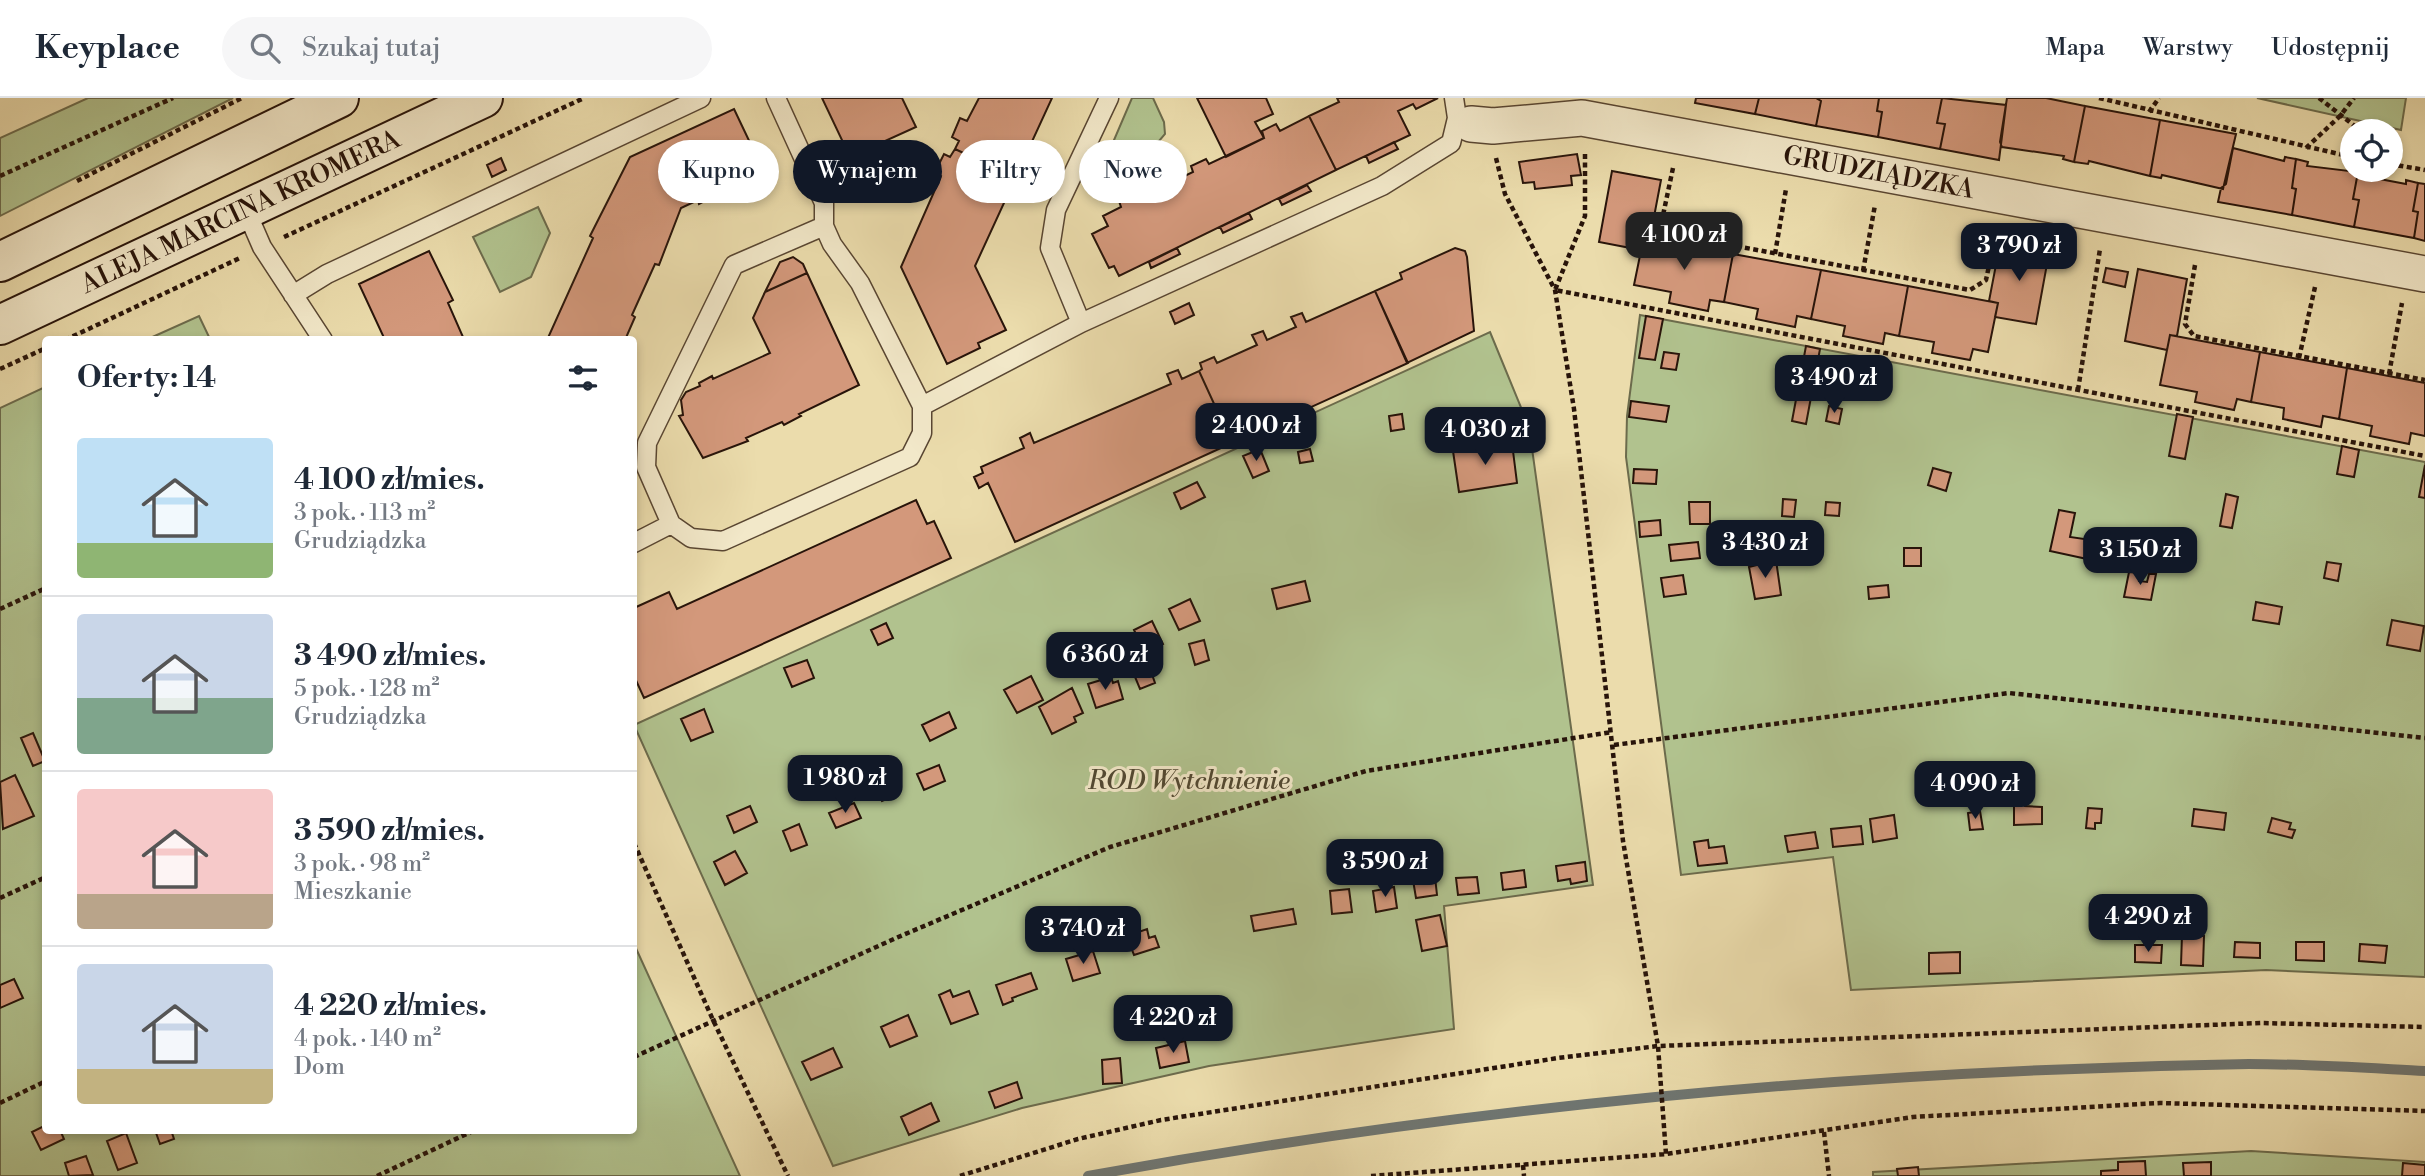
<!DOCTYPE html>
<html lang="pl">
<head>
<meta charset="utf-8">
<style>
	body { margin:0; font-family:"Libre Bodoni",serif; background:#f6f6f7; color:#1f2937; height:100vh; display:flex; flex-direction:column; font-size:26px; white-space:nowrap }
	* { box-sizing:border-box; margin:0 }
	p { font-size:23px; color:#747a83 }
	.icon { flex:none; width:38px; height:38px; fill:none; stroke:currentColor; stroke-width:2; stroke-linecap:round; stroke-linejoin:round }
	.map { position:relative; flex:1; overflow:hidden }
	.panel { position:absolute; left:42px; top:238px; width:595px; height:798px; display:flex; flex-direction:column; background:#fff; border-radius:7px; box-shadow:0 4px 10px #0003 }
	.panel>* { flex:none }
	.banner { position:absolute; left:658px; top:42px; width:665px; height:63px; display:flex; gap:14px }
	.fabs { position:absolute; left:2340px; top:21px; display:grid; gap:14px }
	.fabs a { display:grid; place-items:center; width:63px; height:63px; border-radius:50%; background:#fff; box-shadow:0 4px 10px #0003; font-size:35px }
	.price { position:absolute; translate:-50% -60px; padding:0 16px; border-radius:14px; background:#111827; color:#fff; font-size:23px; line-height:46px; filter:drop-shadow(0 2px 4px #0008) }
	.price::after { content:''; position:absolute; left:50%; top:42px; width:21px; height:16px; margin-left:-10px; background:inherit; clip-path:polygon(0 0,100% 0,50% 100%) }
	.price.active { background:#222; color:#fff }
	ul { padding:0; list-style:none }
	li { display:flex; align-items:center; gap:21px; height:175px; padding:0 35px }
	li+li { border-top:2px solid #e0e1e3 }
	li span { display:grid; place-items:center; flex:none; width:196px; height:140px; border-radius:7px; color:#555 }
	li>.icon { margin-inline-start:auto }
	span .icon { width:84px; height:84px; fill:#fffc; stroke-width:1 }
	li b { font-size:30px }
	h2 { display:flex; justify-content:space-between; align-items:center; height:84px; padding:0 35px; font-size:30px }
	.chip { padding:0 24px; border-radius:32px; background:#fff; box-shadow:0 4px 10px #0003; font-size:24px; line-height:63px }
	.chip.active { background:#111827; color:#fff }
	header { display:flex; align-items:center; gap:42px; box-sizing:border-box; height:98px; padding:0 35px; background:#fff; border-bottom:2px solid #e0e1e3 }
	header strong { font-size:33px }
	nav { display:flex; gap:38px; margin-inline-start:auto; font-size:24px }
	.search { width:490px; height:63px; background:#f6f6f7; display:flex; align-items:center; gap:18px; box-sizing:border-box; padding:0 24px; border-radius:38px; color:#747a83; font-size:26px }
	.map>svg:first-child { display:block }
	.green { fill:#b1c28e; stroke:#6c6b4c; stroke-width:2 }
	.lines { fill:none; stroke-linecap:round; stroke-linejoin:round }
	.stream { stroke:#6f7672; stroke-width:10 }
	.building { fill:#d3987b; stroke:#28140a; stroke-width:2 }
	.service-casing { stroke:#594632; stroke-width:21 }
	.minor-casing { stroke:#594632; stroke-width:38 }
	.secondary-casing { stroke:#28140a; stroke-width:42 }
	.path { stroke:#28140a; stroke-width:4.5; stroke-dasharray:5 3.5; stroke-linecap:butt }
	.service { stroke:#f2e8c9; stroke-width:18 }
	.minor { stroke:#f2e8c9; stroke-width:35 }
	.secondary { stroke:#f2e8c9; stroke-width:38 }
	.labels { text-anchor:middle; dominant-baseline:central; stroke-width:6; stroke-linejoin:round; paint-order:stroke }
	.street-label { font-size:26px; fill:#28140a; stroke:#f2e8c9 }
	.park-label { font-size:26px; font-style:italic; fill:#514832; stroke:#f2e8c9 }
</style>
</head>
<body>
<header>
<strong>Keyplace</strong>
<div class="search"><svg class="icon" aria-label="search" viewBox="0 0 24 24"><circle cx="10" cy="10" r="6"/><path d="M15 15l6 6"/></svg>Szukaj tutaj</div>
<nav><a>Mapa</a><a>Warstwy</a><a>Udostępnij</a></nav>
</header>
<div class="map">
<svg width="2425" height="1078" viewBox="0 0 2425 1078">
	<rect width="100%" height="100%" fill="#ebdcac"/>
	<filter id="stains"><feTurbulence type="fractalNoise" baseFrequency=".00286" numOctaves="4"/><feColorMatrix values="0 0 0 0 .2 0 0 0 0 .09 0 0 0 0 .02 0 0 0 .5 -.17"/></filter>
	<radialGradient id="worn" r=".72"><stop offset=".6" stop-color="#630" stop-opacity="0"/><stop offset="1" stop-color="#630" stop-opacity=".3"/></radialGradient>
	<path class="green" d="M88,0H233L0,118V40Z
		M1132,0H1153L1164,24L1165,36L1154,49L1113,69L1108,56Z
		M2257,0H2406L2401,32Z
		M538,109L550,135L531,179L500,194L473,139Z
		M1640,217L2425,364V879L2266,872L1851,892L1833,759L1681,777L1626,359L1627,318Z
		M199,218L210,241H148Z
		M1490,234L1529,329L1593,787L1444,808L1454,931L1209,968L1022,1010L833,1068L634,627Z
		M45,289L46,1032H634V846L740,1078H0V310Z
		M2251,1053L2425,1064V1078H1873V1074Z"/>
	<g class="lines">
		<path class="stream" d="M1088,1078C1471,1008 1860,972 2249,966C2308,966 2367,970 2425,973"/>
	</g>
	<path class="building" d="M822,0H902L916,29L850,59Z
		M979,0H1052L1023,63L1027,65L1019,81L955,51L959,43L952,39L960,20L967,23Z
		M1197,0H1266L1273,16L1255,24L1264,40L1226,59Z
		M1337,0H1438L1416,11L1413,6L1398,13L1410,37L1336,72L1309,18L1339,4Z
		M1696,0H1759L1755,16L1695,5Z
		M1759,0H1816L1821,3L1816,28L1755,16Z
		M1816,0H1879L1877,13L1882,14L1878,39L1816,28L1821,3Z
		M1879,0H1942L1937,25L1945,26L1940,51L1878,39L1882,14L1877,13Z
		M1942,0L2006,7L1999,62L1940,51L1945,26L1937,25Z
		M2007,0H2046L2085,8L2074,64L2063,61L2064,58L2002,49L2000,44Z
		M2085,8L2160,22L2150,78L2089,63L2088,66L2074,64Z
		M734,11L763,72L699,106L698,102L681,110L659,167L655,166L632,217L635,219L625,242H547L593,140L590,138L630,59Z
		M1309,18L1336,72L1119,178L1114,168L1109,170L1092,136L1108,128L1103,118L1121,109L1119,103L1134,96L1137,101L1193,74L1191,68L1206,61L1209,66L1264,40L1262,33L1276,26L1280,33Z
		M2160,22L2236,36L2223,91L2162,77L2161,80L2150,78Z
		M1394,44L1398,51L1369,65L1366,58Z
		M2233,50L2284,63L2285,59L2296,61L2292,90L2296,91L2292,117L2218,104L2221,90L2226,86Z
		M955,51L1019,81L1012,96L1009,94L975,168L1006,232L978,245L980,250L947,266L901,169L941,78L935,74L944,56L950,59Z
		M1577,56L1581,77L1571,78L1572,87L1535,91L1534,84L1523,85L1519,64Z
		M501,60L506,72L492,79L487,67Z
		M2296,61L2308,64L2307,68L2358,74L2353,101L2359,102L2354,129L2292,117L2296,91L2292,90Z
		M1612,73L1661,82L1650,140L1644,138L1641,152L1599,144Z
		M2358,74L2370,76L2369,79L2406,86V82L2418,85L2413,113L2418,114L2414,140L2354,129L2359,102L2353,101Z
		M2418,85L2425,86V143L2414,140L2418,114L2413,113Z
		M1307,87L1311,93L1282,107L1279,101Z
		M1249,115L1252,121L1223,135L1220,129Z
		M1644,138L1733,156L1724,204L1710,202L1708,213L1669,205L1671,194L1634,187Z
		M2000,146L2049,155L2036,226L1995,219L1998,205L1989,203Z
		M1177,150L1180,156L1151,170L1149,164Z
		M1455,150L1465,153L1467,159L1474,233L1407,265L1375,193L1402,181L1400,175Z
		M429,153L453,202L448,205L463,239L457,242H385L359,186Z
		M1733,156L1821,172L1811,221L1797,218L1795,229L1756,221L1758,211L1724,204Z
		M793,159L803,166L807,175L765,194L780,164Z
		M2106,170L2128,174L2125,189L2103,184Z
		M2138,171L2187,181L2177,238L2170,237L2167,252L2125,243Z
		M1821,172L1908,188L1899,238L1885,235L1883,246L1843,238L1845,228L1811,221Z
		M807,175L859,287L799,316L801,318L784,327L782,324L746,340L748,343L703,360L679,318L683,317L681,302L686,294L700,288L699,285L712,278L713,281L770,255L753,220L765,194Z
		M1908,188L1998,205L1988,254L1973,251L1970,262L1932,255L1934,244L1899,238Z
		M1375,193L1408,265L1232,345L1199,273L1202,271L1200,265L1214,259L1217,265L1257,247L1252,237L1263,233L1267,242L1296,229L1291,219L1302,215L1306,224Z
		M1189,205L1194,217L1175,226L1170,214Z
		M1646,218L1663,221L1655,262L1639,260Z
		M2170,237L2260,254L2251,304L2237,301L2234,312L2195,304L2197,294L2160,287Z
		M1806,248L1820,251L1806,326L1792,323Z
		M1664,254L1679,256L1676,272L1661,270Z
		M2260,254L2347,270L2339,321L2323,318L2321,329L2283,321L2284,310L2251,304Z
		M2347,270L2425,285V338L2411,335L2409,346L2370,338L2372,328L2339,321Z
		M1178,272L1182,281L1199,273L1232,345L1015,444L988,385L979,390L974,379L983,375L981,369L1024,350L1020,340L1030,335L1034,345L1171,286L1167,276Z
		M1631,303L1669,308L1666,324L1629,319Z
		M1829,308L1842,311L1839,326L1826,323Z
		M1402,316L1404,331L1391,333L1389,318Z
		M2177,316L2193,319L2185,361L2169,358Z
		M1483,326L1486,349L1453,353L1449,331Z
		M1512,345L1517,385L1459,394L1453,353Z
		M2342,348L2359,352L2354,379L2337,376Z
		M1260,351L1269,373L1253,380L1243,358Z
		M1310,351L1313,363L1300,365L1298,354Z
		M2425,367V400L2419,399Z
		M1933,370L1951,375L1946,393L1928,387Z
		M1634,371L1657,372L1656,386L1633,385Z
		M1197,384L1205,399L1181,411L1174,395Z
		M2226,396L2238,399L2232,430L2220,428Z
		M1783,401L1796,402L1794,419L1782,418Z
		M916,402L927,426L934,423L951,460L644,600L634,578V510L669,494L677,511Z
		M1689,404H1710V426H1690Z
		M1826,404L1840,405L1839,418L1825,417Z
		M2059,412L2075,415L2070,439L2105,444L2101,464L2050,453Z
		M1660,422L1661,437L1640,439L1639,424Z
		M1698,444L1700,460L1671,463L1669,447Z
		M1904,450H1921V468H1904Z
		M1776,462L1781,497L1755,501L1749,469Z
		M2327,464L2341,466L2338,483L2324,480Z
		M2129,474L2140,475L2139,483L2147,484L2149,476H2156L2151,502L2124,499Z
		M1683,477L1686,496L1664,499L1661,480Z
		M1305,483L1310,503L1277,511L1272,491Z
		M1888,487L1889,499L1869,501L1868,489Z
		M1190,501L1200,523L1179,532L1169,511Z
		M2256,504L2282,509L2279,526L2253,522Z
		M2392,522L2424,528L2420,553L2387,547Z
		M1152,523L1163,546L1145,555L1134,532Z
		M886,525L893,540L878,547L871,532Z
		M1204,542L1209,562L1195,567L1189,546Z
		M807,562L814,580L792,589L784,570Z
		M1149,568L1155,585L1140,591L1133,574Z
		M1031,578L1043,602L1017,615L1004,592Z
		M1111,579L1113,585L1118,583L1123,601L1096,610L1088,586Z
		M1072,590L1083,615L1074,619L1076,624L1052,636L1039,609Z
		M704,611L713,634L691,643L681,621Z
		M949,614L956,630L930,643L922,627Z
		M33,635L45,663L33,668L21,640Z
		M939,667L945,683L924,692L917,676Z
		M15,677L34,718L3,731L0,684Z
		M886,681L894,698L882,703L875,686Z
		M2014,698H2025V708L2042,709V726L2014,727Z
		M854,705L861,720L836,730L829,715Z
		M750,708L757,724L734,735L727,718Z
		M2088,710L2102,711L2101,725H2095V731L2086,730Z
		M2194,711L2226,715L2224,732L2192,728Z
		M1980,713L1983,731L1970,732L1968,715Z
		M1894,717L1897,740L1873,744L1870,721Z
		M2272,720L2291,725L2289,731L2295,732L2292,740L2268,734Z
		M799,726L807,747L791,753L783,733Z
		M1861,728L1863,746L1833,749L1831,731Z
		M1815,734L1818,750L1788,754L1785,738Z
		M1708,742L1709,750L1724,748L1727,765L1698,768L1694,744Z
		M735,753L747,775L725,787L714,764Z
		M1585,764L1587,783L1571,786L1570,781L1558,783L1556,768Z
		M1524,772L1526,789L1503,792L1501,775Z
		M1435,779L1437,797L1416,800L1413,782Z
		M1477,779L1479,795L1458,797L1456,780Z
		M1394,789L1397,810L1376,814L1373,793Z
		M1349,791L1352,814L1332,816L1330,793Z
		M1293,811L1296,826L1254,833L1251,818Z
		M1440,817L1447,848L1422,853L1416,822Z
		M1147,831L1149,840L1155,838L1159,849L1134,857L1127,838Z
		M2182,837L2204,838L2203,868L2181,867Z
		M2235,844L2260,845V860L2234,859Z
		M2296,844H2324V863L2296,862Z
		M2360,846L2387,848L2385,865L2359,863Z
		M2135,847H2162L2161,865L2135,864Z
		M1093,853L1100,875L1073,883L1066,861Z
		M1960,854V875L1929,876V855Z
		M1031,875L1037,891L1012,900L1013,903L1003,907L996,887Z
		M14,881L23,900L0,910V887Z
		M950,892L953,899L969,893L978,916L951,926L939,897Z
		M908,917L917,938L890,949L881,929Z
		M1185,943L1189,964L1160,970L1156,950Z
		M833,950L842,969L811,982L802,964Z
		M1120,960L1122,985L1103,986L1102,962Z
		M1017,984L1022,1000L995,1010L989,994Z
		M931,1005L939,1023L909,1037L901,1019Z
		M46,1027V1032H60L64,1041L41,1052L32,1034Z
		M155,1032H171L174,1041L160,1046Z
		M126,1035L137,1065L118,1072L107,1043Z
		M86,1058L93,1077L69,1078L65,1065Z
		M2145,1063L2146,1078H2101V1073L2118,1072V1064Z
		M2211,1064V1078H2184L2183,1065Z
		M2403,1065L2425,1067V1078H2402Z
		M1918,1069L1919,1078H1898L1897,1071Z"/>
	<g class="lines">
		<g class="service-casing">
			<path id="service" d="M776,0L824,105V128L832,146L860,185L922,308L1081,225L1050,150L1056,112L1109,0
				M245,110L262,149L323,242
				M293,197L327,176L701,0
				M1081,225L1382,88L1451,45L1457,20L1454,0
				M671,426L691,440L723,443L910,359L922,335V308
				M634,445L671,426L646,369L647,345L734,167L824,128"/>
		</g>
		<g class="minor-casing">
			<g id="minor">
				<path id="s1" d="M1471,26L1493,28L1582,20L2425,176"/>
			</g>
		</g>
		<g class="secondary-casing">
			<g id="secondary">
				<path d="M0,164L339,0"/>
				<path id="s2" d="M0,227L483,0"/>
			</g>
		</g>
		<path class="path" d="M2099,0L2352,59
			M2319,0L2361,33
			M2149,14L2159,0
			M2306,50L2340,18L2354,0
			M1585,56V118L1555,192L2425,358
			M2390,58L2399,67
			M1496,60L1505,96L1555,192L1574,311L1623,743L1658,948L1666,1056
			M2390,66L2425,72
			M1673,70L1662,122L1672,136L1970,192L1986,182L1997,130
			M0,78L173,0
			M77,83L242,0
			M284,139L584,0
			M1775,156L1786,91
			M2195,167L2185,226L2194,238L2425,282
			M1863,173L1875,107
			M65,242L242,159
			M2299,260L2315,189
			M0,271L46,250
			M2389,276L2402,205
			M2078,292L2100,151
			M0,511L46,490
			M1614,647L2009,595L2425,640
			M634,745L713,922L788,1078
			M0,800L46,779
			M634,959L896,840L1110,749L1366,673L1612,634
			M0,1005L46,983
			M1824,1034L1829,1078
			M1523,1067L1524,1078
			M377,1078L475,1032
			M960,1078L1078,1041L1161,1022L1558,960L1658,948L2261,925L2425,929
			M1371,1078L1666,1056L1913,1019L2160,1005L2425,1013"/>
		<use href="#service" class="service"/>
		<use href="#minor" class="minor"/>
		<use href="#secondary" class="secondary"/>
	</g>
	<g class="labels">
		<g class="street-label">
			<text stroke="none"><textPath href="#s1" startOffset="413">GRUDZIĄDZKA</textPath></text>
			<text stroke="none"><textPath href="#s2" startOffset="266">ALEJA MARCINA KROMERA</textPath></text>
		</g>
		<g class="park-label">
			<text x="1189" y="683">ROD Wytchnienie</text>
		</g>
	</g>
	<rect width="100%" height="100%" filter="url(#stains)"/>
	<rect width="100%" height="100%" fill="url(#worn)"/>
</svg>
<div class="fabs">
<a><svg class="icon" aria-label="locate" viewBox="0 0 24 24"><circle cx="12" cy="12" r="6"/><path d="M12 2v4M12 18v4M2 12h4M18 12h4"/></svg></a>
</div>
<b class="price active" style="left:1684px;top:174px">4 100 zł</b>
<b class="price" style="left:2019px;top:185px">3 790 zł</b>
<b class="price" style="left:1834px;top:317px">3 490 zł</b>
<b class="price" style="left:1256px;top:365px">2 400 zł</b>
<b class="price" style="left:1485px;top:369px">4 030 zł</b>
<b class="price" style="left:1765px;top:482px">3 430 zł</b>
<b class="price" style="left:2140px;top:489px">3 150 zł</b>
<b class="price" style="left:1105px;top:594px">6 360 zł</b>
<b class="price" style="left:845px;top:717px">1 980 zł</b>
<b class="price" style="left:1975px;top:723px">4 090 zł</b>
<b class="price" style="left:1385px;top:801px">3 590 zł</b>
<b class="price" style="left:2148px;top:856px">4 290 zł</b>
<b class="price" style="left:1083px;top:868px">3 740 zł</b>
<b class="price" style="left:1173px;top:957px">4 220 zł</b>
<div class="banner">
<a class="chip">Kupno</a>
<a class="chip active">Wynajem</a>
<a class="chip">Filtry</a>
<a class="chip">Nowe</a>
</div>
<section class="panel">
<h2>Oferty: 14<svg class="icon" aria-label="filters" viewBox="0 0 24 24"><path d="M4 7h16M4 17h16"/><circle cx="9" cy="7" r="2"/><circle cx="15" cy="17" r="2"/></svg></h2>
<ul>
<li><span style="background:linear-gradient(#bfe0f5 75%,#8fb573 0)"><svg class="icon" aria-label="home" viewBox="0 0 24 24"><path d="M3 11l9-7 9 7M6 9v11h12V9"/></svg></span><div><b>4 100 zł/mies.</b><p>3 pok. · 113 m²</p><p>Grudziądzka</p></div></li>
<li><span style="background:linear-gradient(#c9d6e8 60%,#7fa58c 0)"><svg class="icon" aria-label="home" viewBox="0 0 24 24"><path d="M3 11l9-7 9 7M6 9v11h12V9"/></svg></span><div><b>3 490 zł/mies.</b><p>5 pok. · 128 m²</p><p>Grudziądzka</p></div></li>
<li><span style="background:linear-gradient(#f6c9c9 75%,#b9a48a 0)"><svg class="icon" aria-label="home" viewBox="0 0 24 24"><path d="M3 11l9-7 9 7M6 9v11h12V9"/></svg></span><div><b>3 590 zł/mies.</b><p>3 pok. · 98 m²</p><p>Mieszkanie</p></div></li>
<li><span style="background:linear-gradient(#c9d6e8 75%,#c2b280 0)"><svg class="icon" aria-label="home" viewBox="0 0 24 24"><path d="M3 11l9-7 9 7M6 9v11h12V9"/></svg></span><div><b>4 220 zł/mies.</b><p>4 pok. · 140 m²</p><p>Dom</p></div></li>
</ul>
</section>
</div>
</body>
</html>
